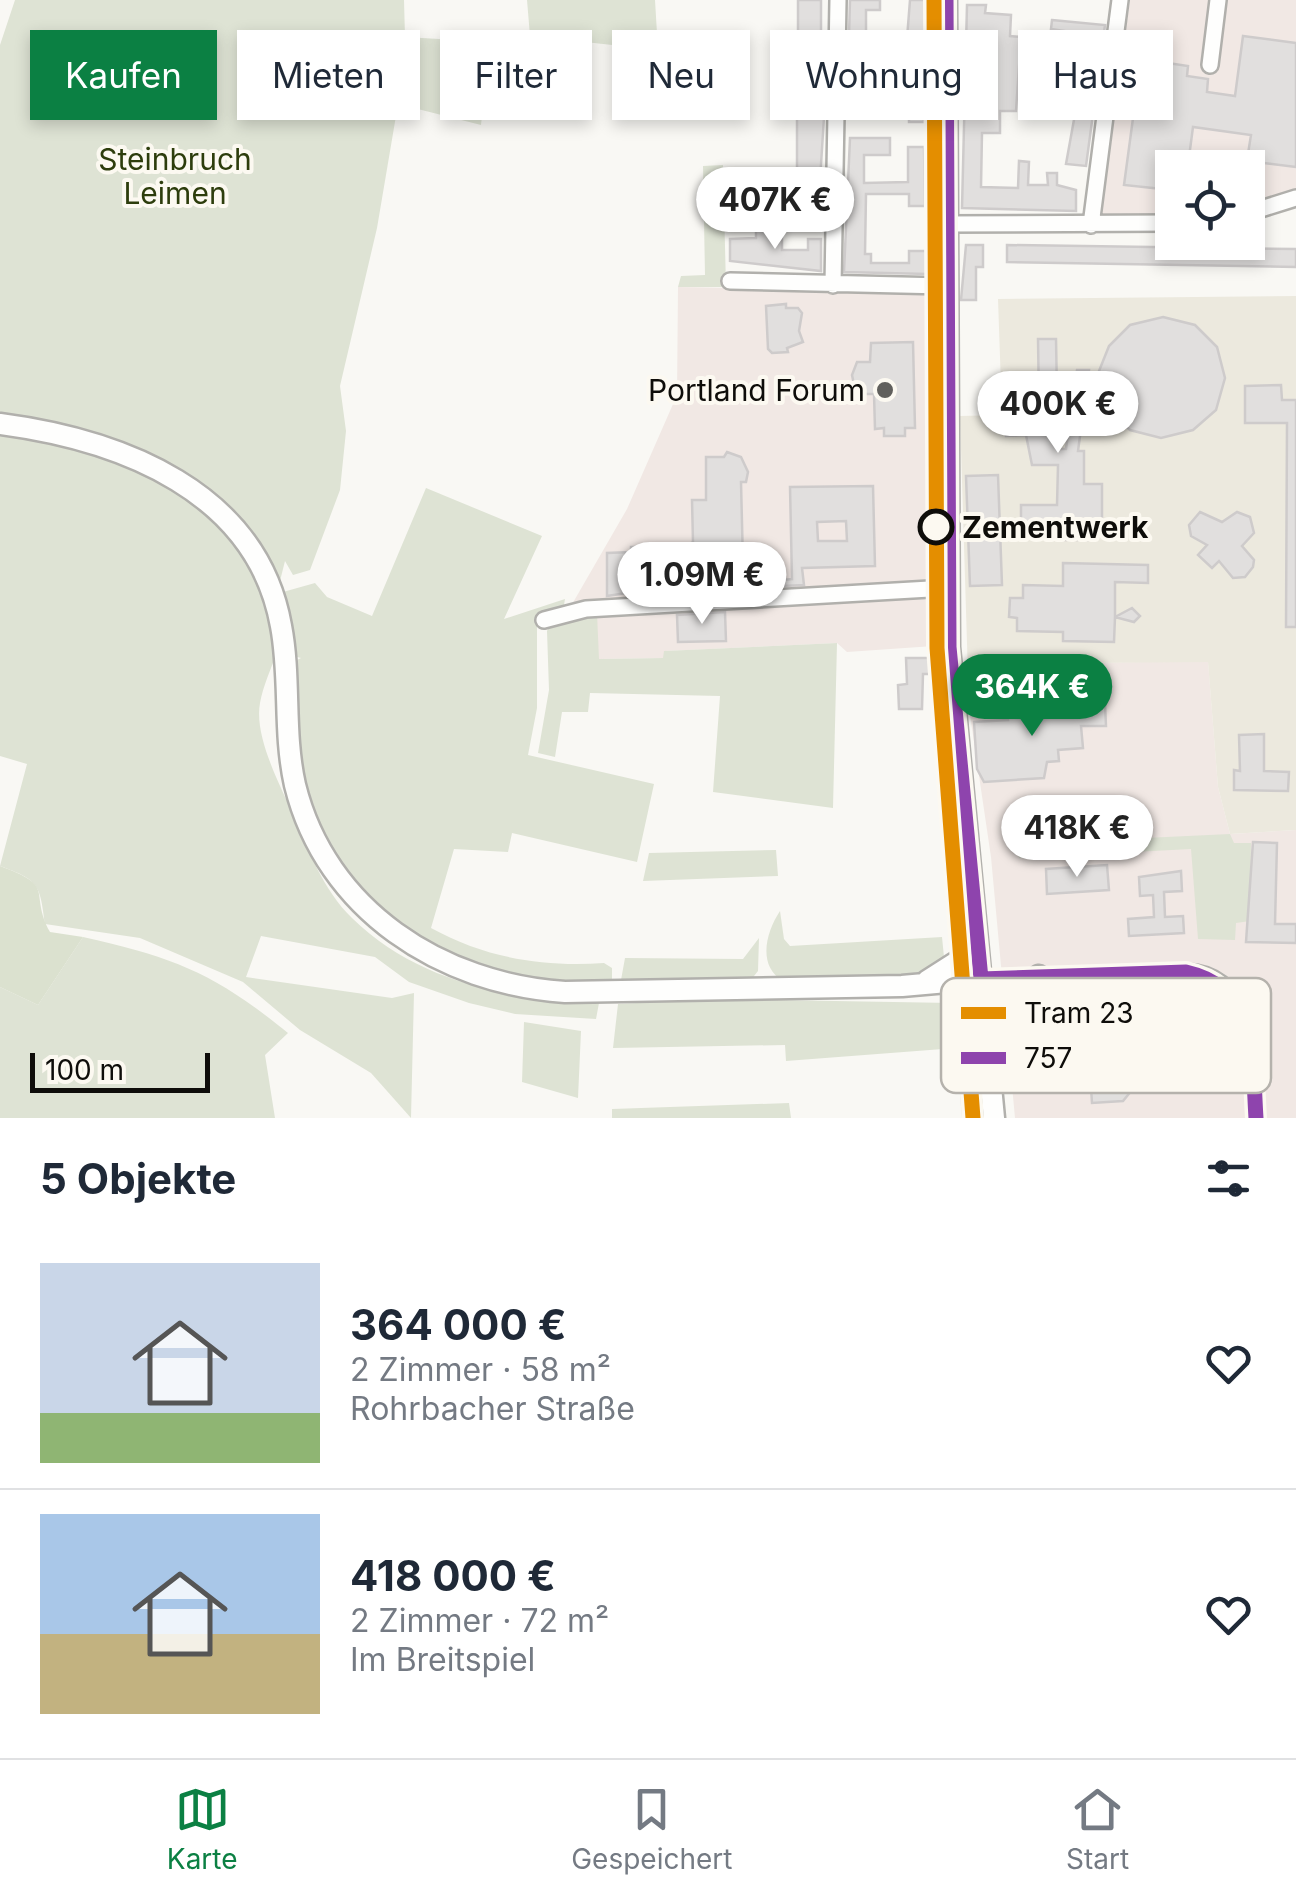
<!DOCTYPE html>
<html lang="de">
<head>
<meta charset="utf-8">
<style>
	body { margin:0; font-family:Inter,sans-serif; background:#f6f6f7; color:#1f2937; height:100vh; display:flex; flex-direction:column; font-size:38px; white-space:nowrap }
	* { box-sizing:border-box; margin:0 }
	p { font-size:32px; color:#747a83 }
	.icon { flex:none; width:55px; height:55px; fill:none; stroke:currentColor; stroke-width:2; stroke-linecap:round; stroke-linejoin:round }
	.map { position:relative; height:1118px; overflow:hidden }
	.side { display:flex; flex-direction:column; background:#fff; flex:1 }
	.side>* { flex:none }
	.banner { position:absolute; left:30px; top:30px; width:1238px; height:90px; display:flex; gap:20px }
	.fabs { position:absolute; left:1155px; top:150px; display:grid; gap:20px }
	.fabs a { display:grid; place-items:center; width:110px; height:110px; border-radius:0px; background:#fff; box-shadow:0 5px 15px #0003; font-size:50px }
	.scale { position:absolute; left:30px; bottom:25px; width:180px; box-sizing:border-box; padding-left:10px; border:5px solid #0e0d0a; border-top:0; font-size:28px; line-height:35px; white-space:nowrap; color:#0e0d0a; -webkit-text-stroke:8px #fcf9f1; paint-order:stroke }
	.price { position:absolute; translate:-50% -85px; padding:0 22px; border-radius:35px; background:#fff; color:#222; font-size:32px; line-height:65px; filter:drop-shadow(0 2px 5px #0008) }
	.price::after { content:''; position:absolute; left:50%; top:60px; width:30px; height:22px; margin-left:-15px; background:inherit; clip-path:polygon(0 0,100% 0,50% 100%) }
	.price.current { background:#0b8043; color:#fff }
	ul { padding:0; list-style:none }
	li { display:flex; align-items:center; gap:30px; height:250px; padding:0 40px }
	li+li { border-top:2px solid #e0e1e3 }
	li span { display:grid; place-items:center; flex:none; width:280px; height:200px; border-radius:0px; color:#555 }
	li>.icon { margin-inline-start:auto }
	span .icon { width:120px; height:120px; fill:#fffc; stroke-width:1 }
	li b { font-size:42px }
	h2 { display:flex; justify-content:space-between; align-items:center; height:120px; padding:0 40px; font-size:42px }
	.pill { padding:0 35px; border-radius:0px; background:#fff; box-shadow:0 5px 15px #0003; font-size:35px; line-height:90px }
	.pill.current { background:#0b8043; color:#fff }
	.dock { display:flex; justify-content:space-around; align-items:center; height:140px; border-top:2px solid #e0e1e3; background:#fff; font-size:28px; color:#747a83 }
	.dock a { display:grid; justify-items:center; gap:5px }
	.dock .current { color:#0b8043 }
	.map>svg:first-child { display:block }
	.commercial { fill:#f1e8e4 }
	.built { fill:#ece9de }
	.green { fill:#dee3d4 }
	.forest { fill:#dbe1cf }
	.building { fill:#e1dfde; stroke:#cecbcb; stroke-width:2.5; fill-rule:evenodd }
	.lines { fill:none; stroke-linecap:round; stroke-linejoin:round }
	.street-casing { stroke:#b1b0ac; stroke-width:20 }
	.secondary-casing { stroke:#b1b0ac; stroke-width:25 }
	.street { stroke:#fefefd; stroke-width:15 }
	.secondary { stroke:#fefefd; stroke-width:20 }
	.bus-1-casing { stroke:#fcf9f1; stroke-width:22 }
	.bus-1 { stroke:#8e44ad; stroke-width:15 }
	.tram-1-casing { stroke:#fcf9f1; stroke-width:22 }
	.tram-1 { stroke:#e48e00; stroke-width:15 }
	.poi-dot { fill:#605f5c; stroke:#fcf9f1; stroke-width:4 }
	.stop-dot { fill:#fcf9f1; stroke:#0e0d0a; stroke-width:5 }
	.labels { text-anchor:middle; dominant-baseline:central; stroke-width:8; stroke-linejoin:round; paint-order:stroke }
	.park-label { font-size:30px; fill:#2d3d0c; stroke:#fcf9f1 }
	.poi-label { font-size:30px; fill:#0e0d0a; stroke:#fcf9f1; text-anchor:end }
	.stop-label { font-size:30px; font-weight:bold; fill:#0e0d0a; stroke:#fcf9f1; text-anchor:start }
	.key { fill:#fcf9f1; stroke:#b5b2ac; stroke-width:2.5 }
	.key-label { font-size:28px; fill:#0e0d0a }
</style>
</head>
<body>
<div class="map">
<svg width="1296" height="1118" viewBox="0 0 1296 1118">
	<rect width="100%" height="100%" fill="#f9f8f4"/>
	<path class="commercial" d="M1130,0H1296V192L1248,208V168H1172V217L1100,222Z
		M678,287L928,291L927,509L934,646L847,652L837,643L665,651L664,658L599,659L571,606L627,509L677,395Z
		M1208,661L1218,787L1230,834L1296,830V1118H1015L991,857L969,708L1081,702L1079,663Z"/>
	<path class="built" d="M1296,296V830L1230,834L1218,787L1208,662L1080,663L1081,702L969,708L960,416L1002,415L998,299Z
		M952,1003L969,1012L977,1118H962Z"/>
	<path class="green" d="M15,0H404L405,37L490,42L481,125L398,104L377,228L340,386L346,431L340,490L310,570L293,575L285,561L275,601L285,604L283,592L315,583L327,597L372,616L426,488L542,536L504,619L565,599L563,611L537,620V708L528,755L654,784L637,862L512,833L508,852L454,849L431,928C486,958 541,967 604,963L612,968V980C574,981 534,984 497,976C408,957 337,884 310,799C297,755 297,707 295,661L301,658L277,652C271,669 263,686 260,703C254,736 279,783 292,812C308,849 323,890 352,918C420,984 508,998 599,1003L596,1019L515,1014L469,1003L409,982L375,957L261,936L246,977L392,998L414,993L411,1118L371,1073L300,1030L243,982L140,938L45,924C40,883 38,880 0,866L27,764L0,756V45Z
		M527,0H655L658,50L530,36Z
		M723,165L726,287H678L681,276L705,275L703,166Z
		M597,613L599,659L663,658L664,651L837,643L833,808L713,792L720,696L590,693L588,712H562L555,757L538,753L549,690L547,631L551,622Z
		M1230,834L1234,843H1251L1250,921L1236,923L1235,940L1198,939L1191,849L1019,858L1017,844Z
		M776,850L778,876L643,881L649,853Z
		M780,911L784,939L790,946L942,937L945,967L894,977L783,981C757,966 766,932 780,911Z
		M83,937C176,958 214,973 288,1033L265,1055L275,1118H0V987L38,1005Z
		M759,938L758,971L750,981L621,980L625,958L743,959Z
		M711,999L952,1003L956,1048L786,1061L785,1045L613,1048L618,1004Z
		M524,1022L581,1031L578,1098L522,1082Z
		M789,1103L791,1118H612V1109Z"/>
	<path class="forest" d="M0,866C58,887 28,891 50,932L83,937L38,1005L0,987Z"/>
	<path class="building" d="M798,0H821V68H814L813,117H824L818,212H797V108H785L786,81H798Z
		M850,0H880V10H866V39L849,35Z
		M910,0H928L927,52H922L921,71L924,122H909V90H903Z
		M967,5H986L985,13L1011,15L1010,36L1021,37L1016,111H1000V133H982L981,187L1018,188L1019,161L1029,162L1028,185H1048L1047,173H1057V185L1076,190V211L962,208Z
		M1052,20L1105,25L1086,166L1066,164L1077,103L1058,101L1061,79L1070,80L1073,62L1080,63L1084,34L1051,29Z
		M1243,36L1296,43V167L1255,162L1254,168H1242L1239,153L1248,154L1251,135L1193,127L1188,165L1172,168V190L1124,185L1141,59L1188,66L1187,76L1208,79L1207,92L1235,96Z
		M857,71H876L875,98H848V83Z
		M850,138H890V155H864V183L908,182V147H924L925,206H909V194H866L865,254H871V263H909V251H926L927,274L844,272Z
		M782,230V250H808V239H821V271L730,261V239L756,238V231Z
		M966,245H983V267H976V300H961Z
		M1007,245L1296,249V267L1007,262Z
		M786,304V308H798L802,313L799,331L803,342L787,348L788,352L772,353L768,349L766,306Z
		M1163,317L1195,325L1217,347L1225,378L1216,410L1193,430L1161,438L1130,430L1108,409L1099,371L1109,346L1130,325Z
		M1038,339H1056L1058,449H1066L1077,370H1089L1078,451H1084V484H1102V532H1096V540H1062V532H1021V505H1057L1058,465H1032L1026,435L1006,436V404H1039Z
		M913,342L915,428H905V436H884V428L875,429L874,394H856L852,375L857,362H870L871,343Z
		M1281,385L1282,400H1296V627H1286L1287,423H1245V386Z
		M727,452L741,457L748,472L746,482H741L743,564H729L730,574H707V567H680V557L687,556V545L693,542L692,500H706V457H724Z
		M998,475L1002,585L970,586L966,476Z
		M873,486L875,566L802,568L804,585L783,586L782,580L792,579L790,487ZM846,521L847,541H818L817,522Z
		M1200,512L1222,522L1237,512L1250,517L1254,533L1242,546L1254,560L1253,567L1245,577L1233,578L1219,561L1212,568L1198,555L1207,545L1191,536L1189,525Z
		M631,547H645L646,590L607,596V553L631,552Z
		M1063,563L1148,565V583L1115,582V617L1132,608L1140,616L1134,622L1115,617L1114,642L1063,641V632L1017,631V618L1009,617L1010,598H1023V585L1063,586Z
		M725,612L726,641L678,642L677,615Z
		M906,658H930L931,674H923L922,709H899L898,685L907,684Z
		M1105,703L1106,726H1081L1083,748L1058,750L1059,761L1047,762L1044,778L984,782L977,769L974,722L1008,720L1007,708Z
		M1264,734V771L1289,772L1288,791L1234,790V770L1240,771L1239,735Z
		M1253,842L1277,843L1275,924H1296V943L1246,942Z
		M1107,865L1109,890L1047,894L1046,869Z
		M1181,871L1182,891L1164,892L1165,917L1183,916L1184,933L1129,936L1128,919L1154,917L1153,895L1140,896L1139,877Z
		M1167,995V1001L1172,1000L1174,1020L1169,1021V1027L1139,1029L1140,1050L1152,1049L1168,1079L1149,1080L1150,1087L1132,1090L1123,1101L1092,1103L1090,1072L1110,1070L1106,1019H1116L1115,999Z"/>
	<g class="lines">
		<g class="street-casing">
			<path id="street" d="M1210,65L1218,0
				M1248,213L1296,198
				M944,224L1172,223
				M1091,225L1120,0
				M730,281L944,286
				M833,285L838,0
				M544,620L586,609L947,588
				M981,979L1186,972C1257,975 1252,1067 1256,1118"/>
		</g>
		<g class="secondary-casing">
			<path id="secondary" d="M946,0L949,647L994,1118
				M0,424C121,440 257,491 281,626C291,678 283,732 295,785C326,911 442,984 565,992L902,986L981,979
				M927,981L963,958L972,931
				M987,1042L1039,976"/>
		</g>
		<use href="#street" class="street"/>
		<use href="#secondary" class="secondary"/>
		<g class="bus-1-casing">
			<path id="bus-1" d="M946,0L949,647L981,979
				M981,979L1186,972C1258,988 1252,1058 1256,1118"/>
		</g>
		<use href="#bus-1" class="bus-1"/>
		<g class="tram-1-casing">
			<path id="tram-1" d="M934,0L937,648L973,1118"/>
		</g>
		<use href="#tram-1" class="tram-1"/>
	</g>
	<circle class="poi-dot" cx="885" cy="390" r="10"/>
	<circle class="stop-dot" cx="936" cy="527" r="16"/>
	<g class="labels">
		<g class="park-label">
			<text x="175" y="159">Steinbruch<tspan x="175" dy="34">Leimen</tspan></text>
		</g>
		<g class="poi-label">
			<text x="865" y="390">Portland Forum</text>
		</g>
		<g class="stop-label">
			<text x="962" y="527">Zementwerk</text>
		</g>
	</g>
	<rect x="941" y="978" width="330" height="115" rx="15" class="key"/>
	<rect x="961" y="1007" width="45" height="12" fill="#e48e00"/>
	<rect x="961" y="1052" width="45" height="12" fill="#8e44ad"/>
	<g class="key-label">
		<text x="1024" y="1023">Tram 23</text>
		<text x="1024" y="1068">757</text>
	</g>
</svg>
<div class="fabs">
<a><svg class="icon" aria-label="locate" viewBox="0 0 24 24"><circle cx="12" cy="12" r="6"/><path d="M12 2v4M12 18v4M2 12h4M18 12h4"/></svg></a>
</div>
<div class="scale">100 m</div>
<b class="price" style="left:775px;top:252px">407K €</b>
<b class="price" style="left:1058px;top:456px">400K €</b>
<b class="price" style="left:702px;top:627px">1.09M €</b>
<b class="price current" style="left:1032px;top:739px">364K €</b>
<b class="price" style="left:1077px;top:880px">418K €</b>
<div class="banner">
<a class="pill current">Kaufen</a>
<a class="pill">Mieten</a>
<a class="pill">Filter</a>
<a class="pill">Neu</a>
<a class="pill">Wohnung</a>
<a class="pill">Haus</a>
</div>
</div>
<section class="side">
<h2>5 Objekte<svg class="icon" aria-label="filters" viewBox="0 0 24 24"><path d="M4 7h16M4 17h16"/><circle cx="9" cy="7" r="2"/><circle cx="15" cy="17" r="2"/></svg></h2>
<ul>
<li><span style="background:linear-gradient(#c9d6e8 75%,#8fb573 0)"><svg class="icon" aria-label="home" viewBox="0 0 24 24"><path d="M3 11l9-7 9 7M6 9v11h12V9"/></svg></span><div><b>364 000 €</b><p>2 Zimmer · 58 m²</p><p>Rohrbacher Straße</p></div><svg class="icon" aria-label="heart" viewBox="0 0 24 24"><path d="M12 20l-8-8c-3-5 5-10 8-4 3-6 11-1 8 4z"/></svg></li>
<li><span style="background:linear-gradient(#a9c7e8 60%,#c2b280 0)"><svg class="icon" aria-label="home" viewBox="0 0 24 24"><path d="M3 11l9-7 9 7M6 9v11h12V9"/></svg></span><div><b>418 000 €</b><p>2 Zimmer · 72 m²</p><p>Im Breitspiel</p></div><svg class="icon" aria-label="heart" viewBox="0 0 24 24"><path d="M12 20l-8-8c-3-5 5-10 8-4 3-6 11-1 8 4z"/></svg></li>
</ul>
</section>
<nav class="dock">
<a class="current"><svg class="icon" aria-label="map" viewBox="0 0 24 24"><path d="M3 6l6-2 6 2 6-2v14l-6 2-6-2-6 2zM9 4v14M15 6v14"/></svg>Karte</a>
<a><svg class="icon" aria-label="saved" viewBox="0 0 24 24"><path d="M7 4h10v16l-5-4-5 4z"/></svg>Gespeichert</a>
<a><svg class="icon" aria-label="home" viewBox="0 0 24 24"><path d="M3 11l9-7 9 7M6 9v11h12V9"/></svg>Start</a>
</nav>
</body>
</html>
